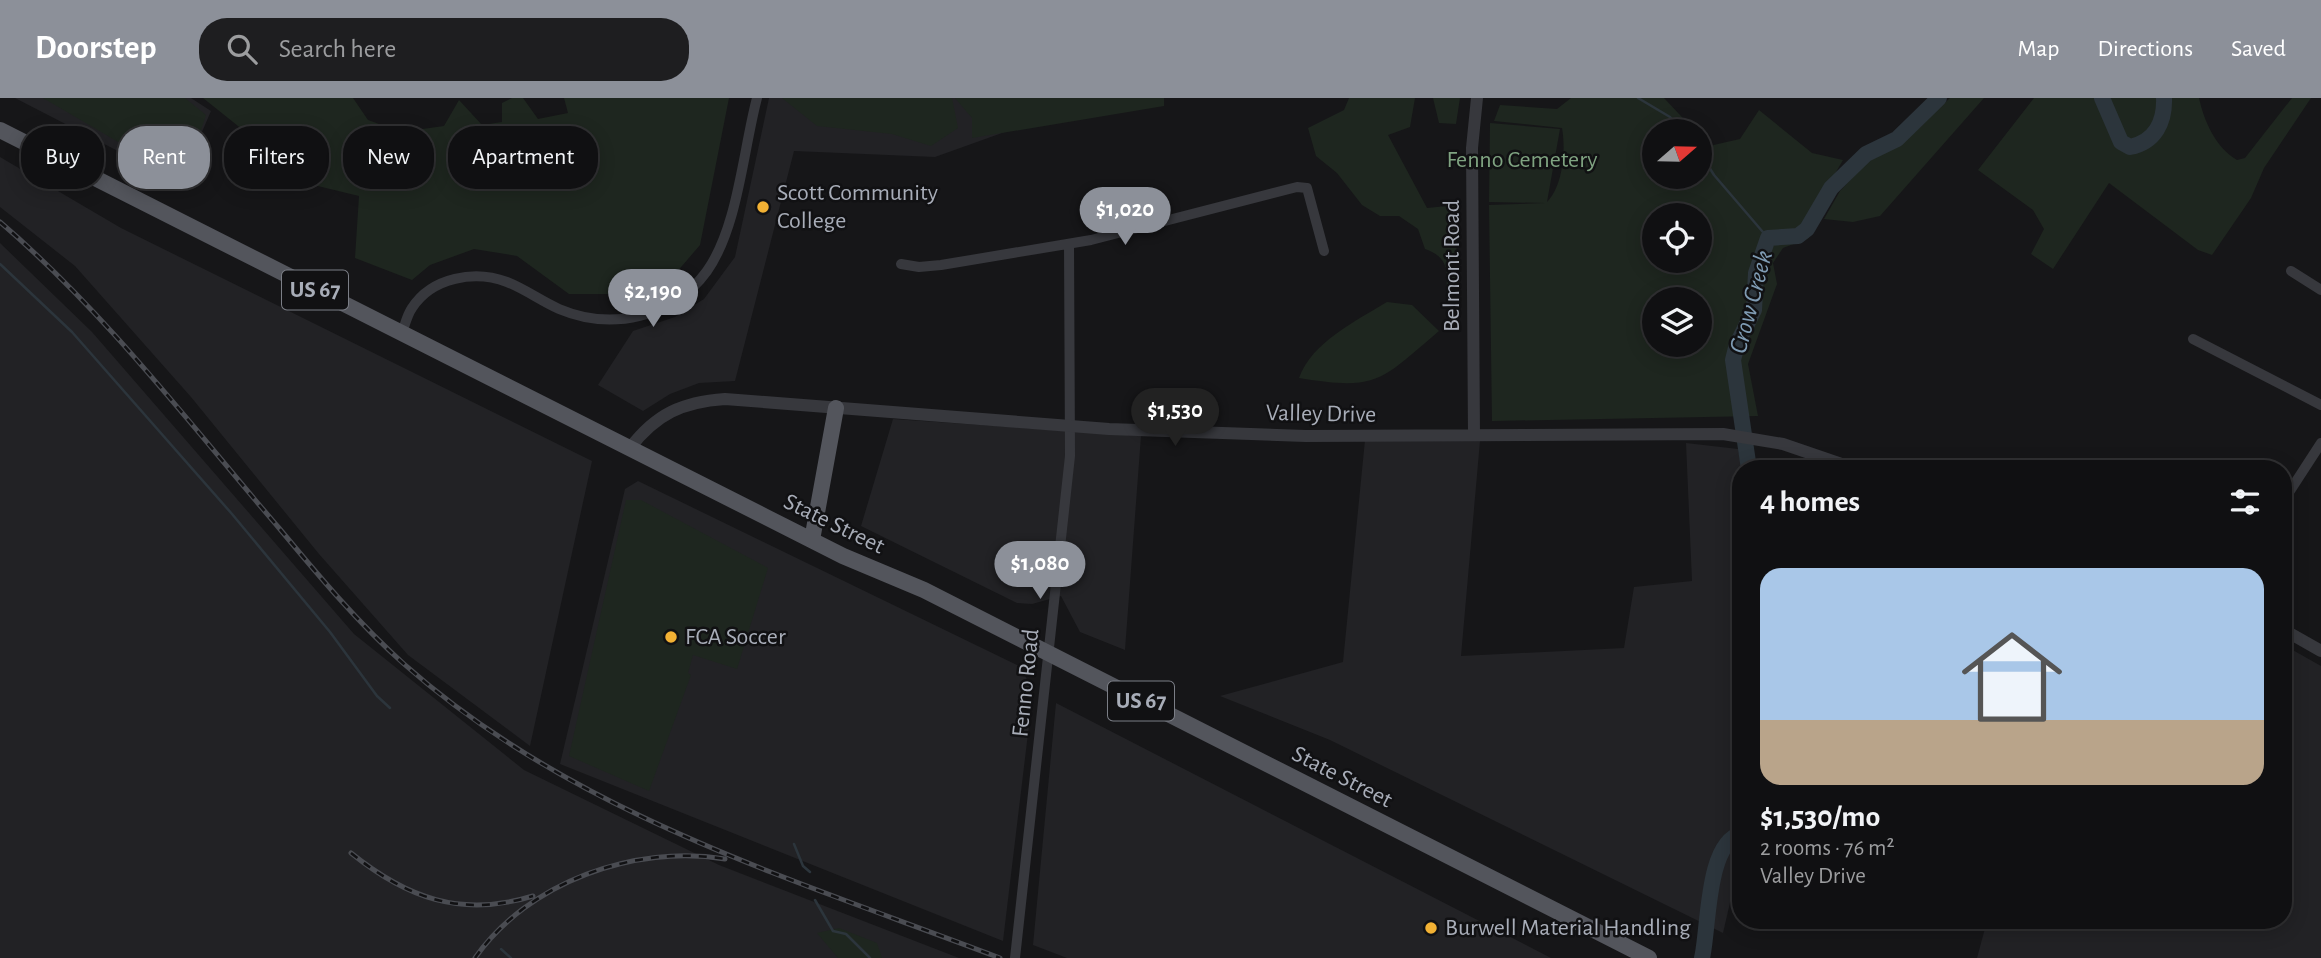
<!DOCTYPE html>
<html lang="en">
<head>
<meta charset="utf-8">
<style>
	body { margin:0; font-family:"Alegreya Sans",sans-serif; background:#1e1e20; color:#f1f3f6; height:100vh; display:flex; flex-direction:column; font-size:26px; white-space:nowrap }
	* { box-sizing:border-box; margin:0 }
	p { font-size:23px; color:#9c9d9f }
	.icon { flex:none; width:38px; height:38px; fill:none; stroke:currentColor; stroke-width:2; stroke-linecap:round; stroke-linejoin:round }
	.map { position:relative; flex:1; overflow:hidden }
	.details { position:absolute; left:1732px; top:362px; width:560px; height:469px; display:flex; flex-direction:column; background:#101012; border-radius:28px; box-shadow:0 4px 18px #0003,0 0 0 2px #303032 }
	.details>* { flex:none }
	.hud { position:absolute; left:21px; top:28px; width:665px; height:63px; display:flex; gap:14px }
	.needle { width:46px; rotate:70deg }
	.controls { position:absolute; left:1642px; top:21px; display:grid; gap:14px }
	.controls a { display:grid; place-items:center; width:70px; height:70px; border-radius:50%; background:#101012; box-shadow:0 4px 18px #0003,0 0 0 2px #303032; font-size:35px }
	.price { position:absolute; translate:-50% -60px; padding:0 16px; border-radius:24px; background:#8c9099; color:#fff; font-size:23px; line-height:46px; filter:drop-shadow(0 2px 4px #0008) }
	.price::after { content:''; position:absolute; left:50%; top:42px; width:21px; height:16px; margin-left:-10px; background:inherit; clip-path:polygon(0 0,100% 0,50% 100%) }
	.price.on { background:#222; color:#fff }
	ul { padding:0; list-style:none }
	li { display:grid; align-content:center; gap:14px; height:371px; padding:0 28px }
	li+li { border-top:2px solid #303032 }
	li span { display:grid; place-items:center; height:217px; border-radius:21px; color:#555 }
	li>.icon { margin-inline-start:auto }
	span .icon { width:126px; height:126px; fill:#fffc; stroke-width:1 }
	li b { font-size:30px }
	h2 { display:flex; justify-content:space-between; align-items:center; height:84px; padding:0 28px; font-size:30px }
	.pill { padding:0 24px; border-radius:28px; background:#101012; box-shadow:0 4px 18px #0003,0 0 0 2px #303032; font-size:24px; line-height:63px }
	.pill.on { background:#8c9099; color:#fff }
	header { display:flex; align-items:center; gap:42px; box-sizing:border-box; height:98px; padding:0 35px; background:#8c9099; color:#fff }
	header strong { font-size:33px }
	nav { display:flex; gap:38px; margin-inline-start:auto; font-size:24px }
	.search { width:490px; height:63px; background:#1e1e20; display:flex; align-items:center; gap:18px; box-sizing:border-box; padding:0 24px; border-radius:28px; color:#9c9d9f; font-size:26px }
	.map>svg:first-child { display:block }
	.built { fill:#222225 }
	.green { fill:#1e261f; fill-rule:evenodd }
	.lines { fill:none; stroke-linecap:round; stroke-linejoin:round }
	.stream { stroke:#2c353c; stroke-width:2.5 }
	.river { stroke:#2c353c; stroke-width:16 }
	.minor { stroke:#37383d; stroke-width:10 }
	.tertiary { stroke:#37383d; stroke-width:12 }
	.primary { stroke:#53555c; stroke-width:16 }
	.rail-casing { stroke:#4a4c52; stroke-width:5 }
	.rail { stroke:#111113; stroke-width:2.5; stroke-dasharray:8; stroke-linecap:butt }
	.poi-dot { fill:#f2b134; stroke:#111113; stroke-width:2.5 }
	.labels { text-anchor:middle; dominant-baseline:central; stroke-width:5; stroke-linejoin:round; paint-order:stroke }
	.shield { fill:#111113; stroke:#7b7e86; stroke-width:2 }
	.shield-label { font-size:23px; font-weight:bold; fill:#a8adb8 }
	.park-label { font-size:24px; fill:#7fa381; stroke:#111113 }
	.poi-label { font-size:24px; fill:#a8adb8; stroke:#111113; text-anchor:start }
	.street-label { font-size:24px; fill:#a8adb8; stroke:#111113 }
	.water-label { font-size:26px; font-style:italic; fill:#7f9bb3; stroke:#111113 }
</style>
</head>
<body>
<header>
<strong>Doorstep</strong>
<div class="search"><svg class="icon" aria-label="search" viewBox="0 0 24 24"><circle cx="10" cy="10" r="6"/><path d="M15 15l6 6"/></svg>Search here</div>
<nav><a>Map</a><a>Directions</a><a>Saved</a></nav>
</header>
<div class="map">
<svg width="2321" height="860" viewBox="0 0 2321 860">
	<rect width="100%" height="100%" fill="#161618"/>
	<path class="built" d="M15,0H191L211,13L180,85Z
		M769,0H1100L935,59L794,53L735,283L699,285L670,296L643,313L598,287L633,233L675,219L704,201L735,159Z
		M0,59L121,130L592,363L530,648L408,557L319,456L191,299L75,168L0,109Z
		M0,145L92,234L354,536L524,672L719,767L959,860H0Z
		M893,321L1141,338L1125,552L1080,534L1061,498L1032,506L1017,505L861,428Z
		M1365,342L1480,343L1461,558L1624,550L1634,489L1692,483L1686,345L1738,351L1742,371L1741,757L1723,835L1330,642L1220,598L1343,564Z
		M638,383L1021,569L1033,594L1003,843L560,666L625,391Z
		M2284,547L2321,568V860H1977L1987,823L2284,822Z
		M1056,605L1551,860H1067L1033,847Z"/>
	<path class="green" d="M43,0H185L206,17L196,47L178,79Z
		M203,0H353L368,22L401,34L444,28L459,2L482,27L502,24V5L512,0H523L538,21L568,15L564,0H729L700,147L670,182L617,196H569L517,158L474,151L430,167L412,182L355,160L359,98L293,82L243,32Z
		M782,0H952L958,30L931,48L892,36L817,28Z
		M955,0H1164V8L972,40V20Z
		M1349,0H1415L1410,29L1388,37L1427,110L1457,107L1456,191L1446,192C1449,171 1446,158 1425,151L1418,131L1399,118H1380L1362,107L1337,75L1316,58L1308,30L1344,12Z
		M1433,0H1460L1456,26L1439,25Z
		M1571,0H1664L1695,33H1654V79H1699V38L1709,48L1740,41L1759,12L1812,55L1843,62L1809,120V140L1783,150L1773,165L1777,186L1748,266L1758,318L1492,323L1489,107L1546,105L1489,104L1490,25L1560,31L1547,104C1563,88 1566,52 1562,30L1494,23L1500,7L1557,11ZM1654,117H1699V163H1654ZM1654,201H1699V247H1654Z
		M1950,0H1984L1880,118L1853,124L1824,121L1840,93L1872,59L1908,39Z
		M2034,0H2199C2204,23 2216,50 2237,62L2245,60L2292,0H2311L2264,70L2251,100L2212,157L2198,152L2109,85L2053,171L2031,156L2044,131L2033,112L1978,72Z
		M1387,204L1412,207L1439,233C1380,283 1378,293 1299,280C1312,244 1356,223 1387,204Z
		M626,402H641L768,470L737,571L693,557L688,575L691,577L649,693L569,658Z
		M839,830L877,845L882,860H838L817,835Z"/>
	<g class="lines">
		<path class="stream" d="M1638,0L1670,19L1683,33
			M1699,53L1714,77L1768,140
			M0,166L72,234L232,416L330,534L377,598L390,610
			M794,746L803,768L810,774
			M815,802L833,833L846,836L870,860
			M501,851L511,860"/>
		<path class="river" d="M2102,0L2121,44L2130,49C2155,44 2165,24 2164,0
			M1749,371L1733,262L1737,246L1754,212L1756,175L1768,140L1798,138L1807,131L1831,90L1866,56L1897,41L1939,0
			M1702,860C1709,831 1706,745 1741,736"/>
		<path class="minor" d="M901,166L919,169L941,167L1091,142L1297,89L1307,90L1324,153
			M2291,173L2321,192
			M402,235C405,227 407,217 412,210C432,179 475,172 507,184C525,191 541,203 559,211C611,233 673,220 707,173C738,129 743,53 757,0
			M2193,241L2321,307
			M2284,402L2321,345
			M1015,860L1070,358L1069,146"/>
		<path class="tertiary" d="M1474,336L1472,50L1477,0
			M630,350C656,316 682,304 725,301L1109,331L1306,338L1723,336L1783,346L1856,371
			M2284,532L2321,553"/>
		<path class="primary" d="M0,32L843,458L924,492L1649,860
			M812,442L836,310"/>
		<g class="rail-casing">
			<path id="rail" d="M0,124C105,214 189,325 279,430C318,477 358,525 404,566C573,716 793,781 1000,860
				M351,755C407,800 461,820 533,798
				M475,860C528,784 635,746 725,761"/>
		</g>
		<use href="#rail" class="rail"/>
	</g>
	<g class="poi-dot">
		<circle cx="763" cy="109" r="7"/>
		<circle cx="671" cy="539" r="7"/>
		<circle cx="1431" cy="830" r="7"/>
	</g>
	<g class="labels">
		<g class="shield">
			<rect x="282" y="172.5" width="66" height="39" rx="5"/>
			<rect x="1108" y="583.5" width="66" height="39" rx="5"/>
		</g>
		<g class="shield-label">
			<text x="315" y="192">US 67</text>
			<text x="1141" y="603">US 67</text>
		</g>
		<g class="park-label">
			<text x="1522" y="62">Fenno Cemetery</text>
		</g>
		<g class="poi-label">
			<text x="777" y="95">Scott Community<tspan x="777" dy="28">College</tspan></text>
			<text x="685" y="539">FCA Soccer</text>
			<text x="1445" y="830">Burwell Material Handling</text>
		</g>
		<g class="street-label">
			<text transform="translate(1452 168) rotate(-90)">Belmont Road</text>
			<text transform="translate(1321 316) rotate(1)">Valley Drive</text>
			<text transform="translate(834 426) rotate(26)">State Street</text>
			<text transform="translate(1026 585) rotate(-84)">Fenno Road</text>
			<text transform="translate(1342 679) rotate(27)">State Street</text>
		</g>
		<g class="water-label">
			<text transform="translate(1751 204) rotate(-75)">Crow Creek</text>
		</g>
	</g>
</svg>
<div class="controls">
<a><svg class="needle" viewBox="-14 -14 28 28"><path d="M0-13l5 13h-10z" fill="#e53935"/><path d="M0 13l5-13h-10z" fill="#9c9d9f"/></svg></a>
<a><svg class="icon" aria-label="locate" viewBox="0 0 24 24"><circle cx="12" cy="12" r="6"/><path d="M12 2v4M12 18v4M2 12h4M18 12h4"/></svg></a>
<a><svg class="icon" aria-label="layers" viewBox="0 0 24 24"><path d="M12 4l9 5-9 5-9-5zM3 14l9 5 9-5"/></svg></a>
</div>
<b class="price" style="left:1125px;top:149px">$1,020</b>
<b class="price" style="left:653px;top:231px">$2,190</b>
<b class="price on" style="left:1175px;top:350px">$1,530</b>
<b class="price" style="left:1040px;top:503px">$1,080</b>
<div class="hud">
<a class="pill">Buy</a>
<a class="pill on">Rent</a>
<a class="pill">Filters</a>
<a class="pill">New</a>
<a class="pill">Apartment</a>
</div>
<section class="details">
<h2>4 homes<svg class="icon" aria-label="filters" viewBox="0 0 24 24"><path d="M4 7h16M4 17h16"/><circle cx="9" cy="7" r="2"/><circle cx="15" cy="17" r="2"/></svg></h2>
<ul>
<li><span style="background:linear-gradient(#a9c7e8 70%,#b9a48a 0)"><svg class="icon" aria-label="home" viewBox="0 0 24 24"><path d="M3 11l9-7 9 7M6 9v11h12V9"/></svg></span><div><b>$1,530/mo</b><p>2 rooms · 76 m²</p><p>Valley Drive</p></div></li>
</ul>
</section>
</div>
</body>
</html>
